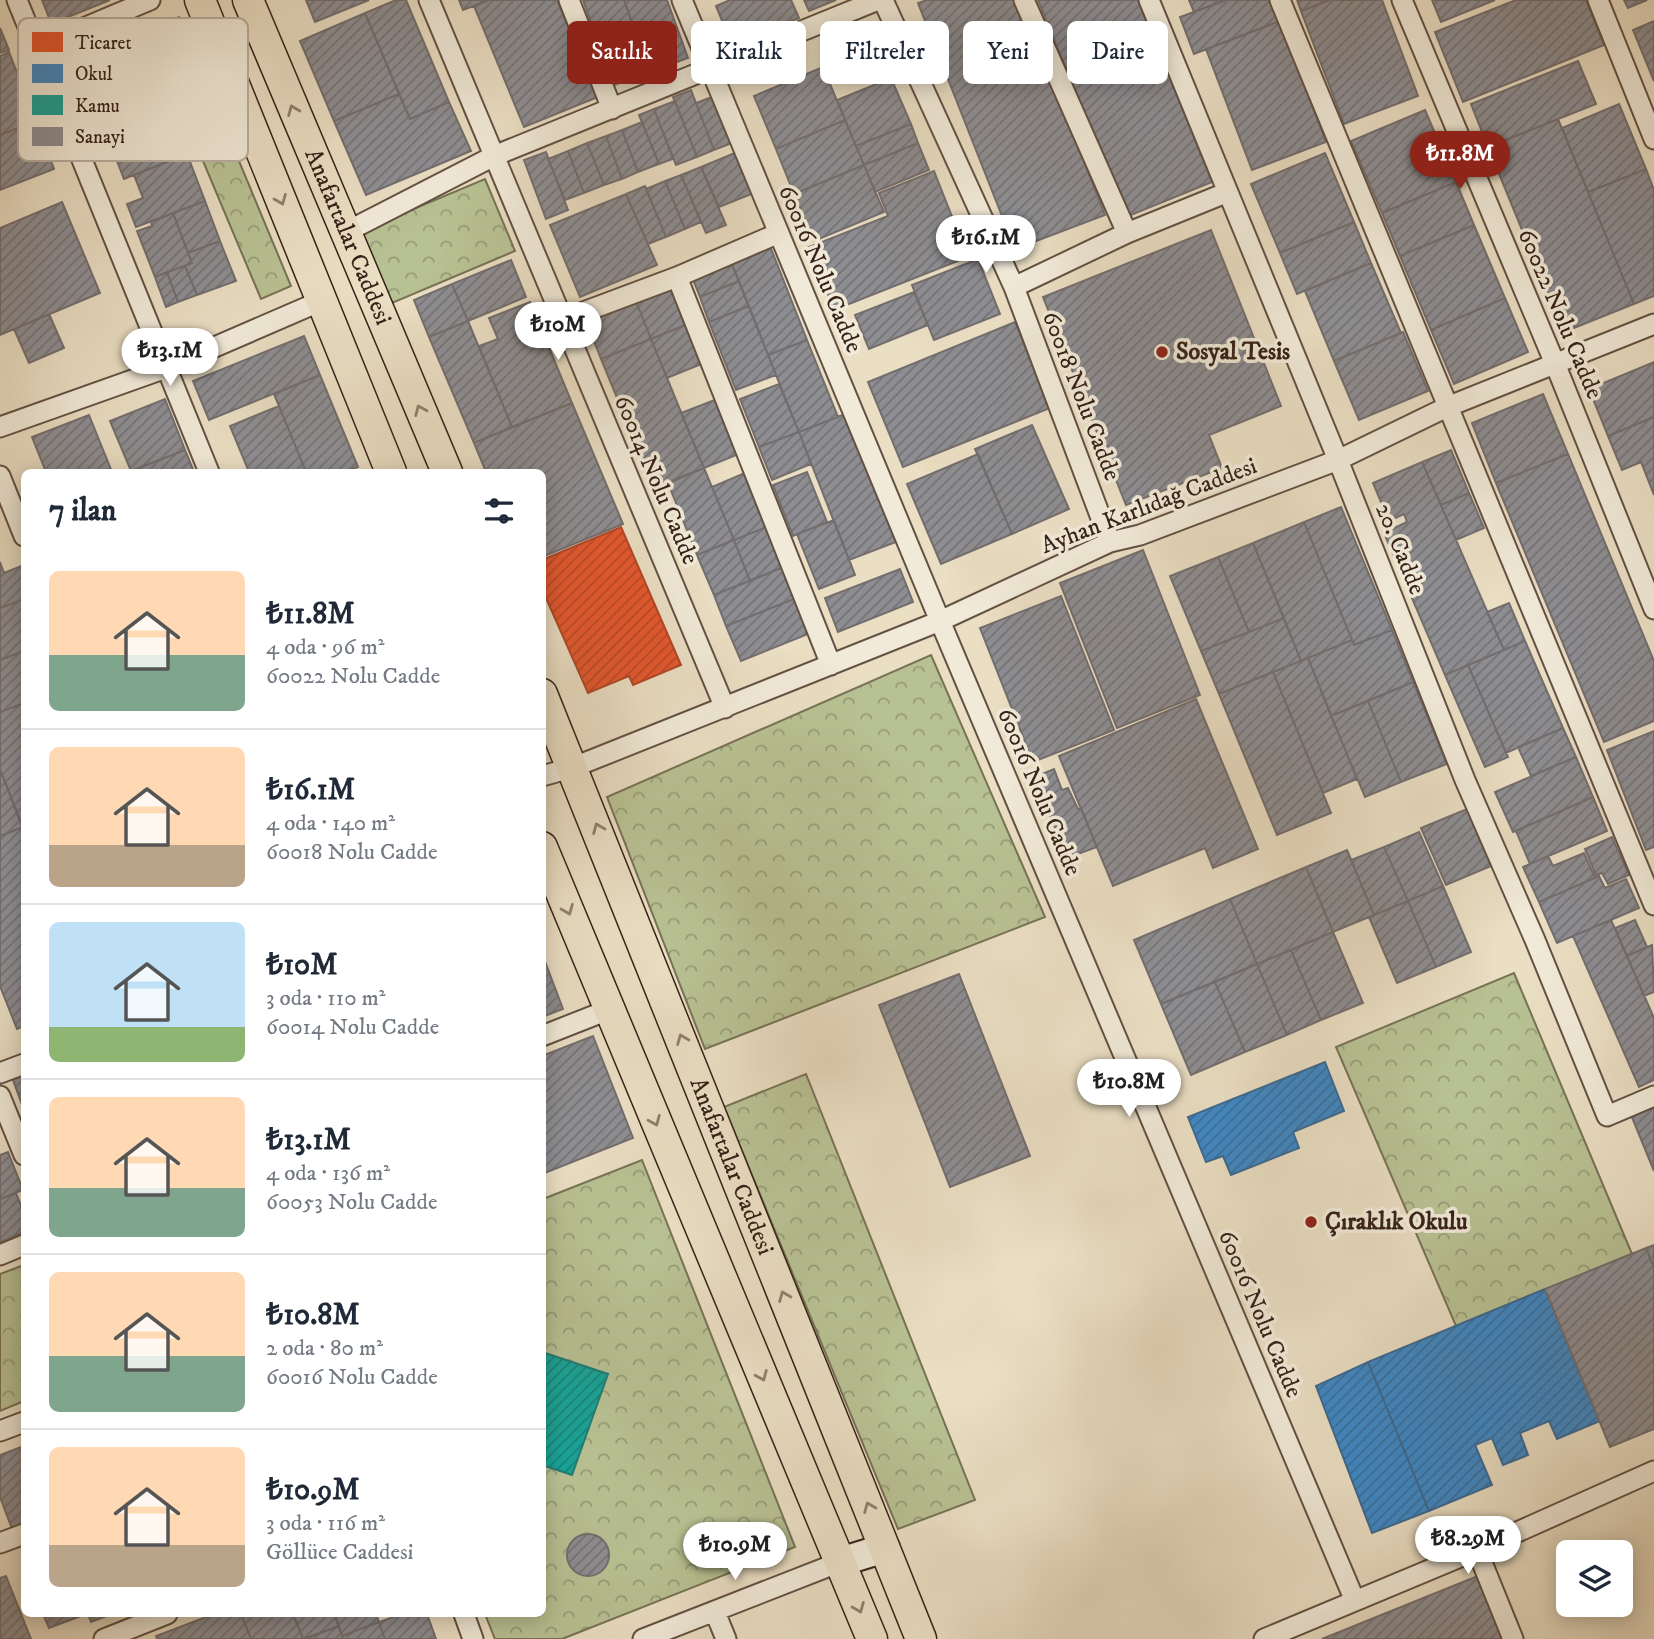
<!DOCTYPE html>
<html lang="tr">
<head>
<meta charset="utf-8">
<style>
	body { margin:0; font-family:"IM FELL DW Pica",serif; background:#f2f2f3; color:#1f2937; height:100vh; display:flex; flex-direction:column; font-size:26px; white-space:nowrap }
	* { box-sizing:border-box; margin:0 }
	p { font-size:23px; color:#747a83 }
	.icon { flex:none; width:38px; height:38px; fill:none; stroke:currentColor; stroke-width:2; stroke-linecap:round; stroke-linejoin:round }
	.map { position:relative; flex:1; overflow:hidden }
	.sheet { position:absolute; left:21px; top:469px; width:525px; height:1148px; display:flex; flex-direction:column; background:#fff; border-radius:10px; box-shadow:0 4px 18px #0003 }
	.sheet>* { flex:none }
	.banner { position:absolute; left:567px; top:21px; width:665px; height:63px; display:flex; gap:14px }
	.tools { position:absolute; left:1556px; top:1540px; display:grid; gap:14px }
	.tools a { display:grid; place-items:center; width:77px; height:77px; border-radius:10px; background:#fff; box-shadow:0 4px 18px #0003; font-size:35px }
	.price { position:absolute; translate:-50% -60px; padding:0 16px; border-radius:24px; background:#fff; color:#222; font-size:23px; line-height:46px; filter:drop-shadow(0 2px 4px #0008) }
	.price::after { content:''; position:absolute; left:50%; top:42px; width:21px; height:16px; margin-left:-10px; background:inherit; clip-path:polygon(0 0,100% 0,50% 100%) }
	.price.current { background:#8f2418; color:#fff }
	ul { padding:0; list-style:none }
	li { display:flex; align-items:center; gap:21px; height:175px; padding:0 28px }
	li+li { border-top:2px solid #e0e1e3 }
	li span { display:grid; place-items:center; flex:none; width:196px; height:140px; border-radius:10px; color:#555 }
	li>.icon { margin-inline-start:auto }
	span .icon { width:84px; height:84px; fill:#fffc; stroke-width:1 }
	li b { font-size:30px }
	h2 { display:flex; justify-content:space-between; align-items:center; height:84px; padding:0 28px; font-size:30px }
	.chip { padding:0 24px; border-radius:10px; background:#fff; box-shadow:0 4px 18px #0003; font-size:24px; line-height:63px }
	.chip.current { background:#8f2418; color:#fff }
	.map>svg:first-child { display:block }
	.forest { fill:url(#forest-crowns); stroke:#777256; stroke-width:2 }
	.shops { fill:url(#shops-hatch); stroke:#b04728; stroke-width:2 }
	.schools { fill:url(#schools-hatch); stroke:#3c6991; stroke-width:2 }
	.public { fill:url(#public-hatch); stroke:#207c72; stroke-width:2 }
	.industry { fill:url(#industry-hatch); stroke:#736d6e; stroke-width:2 }
	.lines { fill:none; stroke-linecap:round; stroke-linejoin:round }
	.minor-casing { stroke:#635144; stroke-width:23 }
	.secondary-casing { stroke:#362219; stroke-width:32 }
	.primary-casing { stroke:#362219; stroke-width:33 }
	.minor { stroke:#f1ead8; stroke-width:19 }
	.secondary { stroke:#f1ead8; stroke-width:28 }
	.primary { stroke:#eadec3; stroke-width:30 }
	.oneway { stroke:#90806e }
	.poi-dot { fill:#8f2418; stroke:#f1ead8; stroke-width:2.5 }
	.labels { text-anchor:middle; dominant-baseline:central; stroke-width:7; stroke-linejoin:round; paint-order:stroke }
	.street-label { font-size:24px; fill:#362219; stroke:#f1ead8 }
	.poi-label { font-size:24px; font-weight:bold; fill:#362219; stroke:#f1ead8; text-anchor:start }
	.key { fill:#f1ead8; stroke:#b9ae9f; stroke-width:2 }
	.key-label { font-size:19px; fill:#362219 }
</style>
</head>
<body>
<div class="map">
<svg width="1654" height="1639" viewBox="0 0 1654 1639">
	<defs>
		<pattern id="forest-crowns" width="20" height="18" patternUnits="userSpaceOnUse" patternTransform="scale(1.75)"><rect width="20" height="18" fill="#b8c193"/><path d="M2 6a3 3 0 1 1 6 0M12 15a3 3 0 1 1 6 0" fill="none" stroke="#969c77"/></pattern>
		<pattern id="shops-hatch" width="6" height="6" patternUnits="userSpaceOnUse" patternTransform="scale(1.75)"><rect width="6" height="6" fill="#e4572e"/><path d="M-1 1l2-2M0 6l6-6M5 7l2-2" fill="none" stroke="#ba4826"/></pattern>
		<pattern id="schools-hatch" width="6" height="6" patternUnits="userSpaceOnUse" patternTransform="scale(1.75)"><rect width="6" height="6" fill="#3f88c5"/><path d="M-1 1l2-2M0 6l6-6M5 7l2-2" fill="none" stroke="#366f9f"/></pattern>
		<pattern id="public-hatch" width="6" height="6" patternUnits="userSpaceOnUse" patternTransform="scale(1.75)"><rect width="6" height="6" fill="#17a398"/><path d="M-1 1l2-2M0 6l6-6M5 7l2-2" fill="none" stroke="#16847b"/></pattern>
		<pattern id="industry-hatch" width="6" height="6" patternUnits="userSpaceOnUse" patternTransform="scale(1.75)"><rect width="6" height="6" fill="#8d8d92"/><path d="M-1 1l2-2M0 6l6-6M5 7l2-2" fill="none" stroke="#747376"/></pattern>
	</defs>
	<rect width="100%" height="100%" fill="#eadec3"/>
	<filter id="stains"><feTurbulence type="fractalNoise" baseFrequency=".00286" numOctaves="4"/><feColorMatrix values="0 0 0 0 .2 0 0 0 0 .09 0 0 0 0 .02 0 0 0 .5 -.17"/></filter>
	<radialGradient id="worn" r=".72"><stop offset=".6" stop-color="#630" stop-opacity="0"/><stop offset="1" stop-color="#630" stop-opacity=".3"/></radialGradient>
	<path class="forest" d="M179,17L291,286L261,299L148,30Z
		M485,179L515,251L392,303L361,231Z
		M931,655L1045,917L705,1049L607,797Z
		M1514,973L1632,1254L1456,1326L1336,1047Z
		M806,1074L975,1500L898,1529L724,1107Z
		M642,1160L795,1547L562,1639H495L485,1614H542L543,1199Z
		M24,1265V1401L0,1411V1274Z"/>
	<path class="shops" d="M621,527L681,665L633,685L629,676L588,693L542,589V560Z"/>
	<path class="schools" d="M1325,1062L1344,1111L1293,1132L1299,1148L1231,1175L1223,1156L1206,1162L1188,1117Z
		M1545,1289L1600,1421L1557,1439L1549,1421L1520,1433L1528,1455L1503,1465L1492,1438L1475,1445L1492,1485L1429,1511L1368,1362Z
		M1368,1362L1429,1511L1372,1533L1316,1386Z"/>
	<path class="public" d="M542,1352L608,1374L572,1475L542,1465Z"/>
	<path class="industry" d="M42,0H110L63,19L67,29L55,33Z
		M306,0H369L315,22Z
		M396,0H406L449,102L410,119L365,13Z
		M459,0H489L463,10Z
		M489,0H557L598,97L524,127L474,6Z
		M583,0H624L634,29L598,42Z
		M624,0H667L688,58L650,72Z
		M730,0H791L799,18L732,45L716,6Z
		M804,0H836L809,11Z
		M927,0H1020L1105,215L1015,249L918,3Z
		M1038,0H1139L1212,182L1126,217Z
		M1189,0H1226L1194,12Z
		M1226,0H1272L1280,21L1194,54L1180,17Z
		M1297,0H1330L1301,11Z
		M1330,0H1382L1418,96L1344,124L1301,11Z
		M1432,0H1495L1441,22Z
		M1516,0H1586L1604,45L1463,102L1435,32Z
		M1624,0H1647L1628,8Z
		M365,13L399,94L334,121L300,41Z
		M135,16L159,81L85,109L60,45Z
		M1280,21L1326,142L1252,170L1206,49Z
		M1654,21V81L1633,30Z
		M0,28L9,50L0,53Z
		M634,29L650,72L614,85L598,42Z
		M9,52L36,121L0,135V56Z
		M1578,61L1596,104L1488,147L1471,104Z
		M823,67L845,120L776,149L754,96Z
		M891,78L911,124L856,146L837,100Z
		M154,83L163,106L168,104L187,154L124,179L95,105Z
		M691,90L714,150L697,157L673,97Z
		M399,94L410,119L449,102L471,151L366,195L334,121Z
		M714,96L732,143L714,150L696,103Z
		M675,101L697,157L676,165L654,109Z
		M1619,104L1646,169L1588,192L1562,128Z
		M654,109L673,159L659,164L639,115Z
		M1425,110L1456,182L1382,213L1351,141Z
		M1558,119L1634,304L1564,332L1488,147Z
		M845,120L864,165L794,194L776,149Z
		M36,121L54,169L0,190V135Z
		M642,122L659,164L638,172L622,130Z
		M911,124L918,143L864,165L856,146Z
		M622,130L638,172L622,179L606,136Z
		M606,136L622,179L604,185L587,143Z
		M587,143L604,185L584,193L568,151Z
		M918,143L929,170L875,192L864,165Z
		M568,151L584,193L565,200L548,159Z
		M546,152L568,210L546,219L524,160Z
		M737,152L754,193L719,207L701,167Z
		M1325,153L1354,222L1280,253L1251,184Z
		M187,154L205,201L136,227L127,204L143,198L134,175Z
		M864,165L884,212L814,241L794,194Z
		M701,167L726,225L706,233L681,175Z
		M1646,169L1654,190V296L1634,304L1588,192Z
		M934,171L968,257L834,310L809,247L888,216L879,193Z
		M681,175L701,222L685,229L665,181Z
		M665,181L685,229L666,237L646,189Z
		M1456,182L1474,225L1400,256L1382,213Z
		M645,186L666,237L648,244L626,194Z
		M626,194L657,265L580,297L550,225Z
		M205,201L220,241L188,253L173,213Z
		M62,202L100,293L0,335V228Z
		M173,213L192,263L155,277L137,231L152,226L151,222Z
		M1354,222L1371,263L1297,294L1280,253Z
		M1474,225L1505,298L1431,330L1400,256Z
		M1211,230L1281,406L1209,435L1222,468L1126,505L1043,297Z
		M220,241L236,281L197,295L185,266L192,263L188,253Z
		M770,246L807,340L768,355L731,262Z
		M978,259L1000,314L934,340L912,285Z
		M511,260L526,297L468,321L452,284Z
		M731,262L739,281L700,297L692,277Z
		M1371,263L1401,333L1334,361L1305,291Z
		M185,266L197,295L178,302L167,272Z
		M167,272L178,302L166,307L155,277Z
		M739,281L749,306L709,322L700,297Z
		M452,284L468,321L429,337L414,300Z
		M672,286L688,324L651,339L636,301Z
		M914,292L928,325L869,349L855,315Z
		M1505,298L1528,352L1454,384L1431,330Z
		M636,301L651,339L601,359L586,321Z
		M530,302L572,403L512,427L479,346L498,339L489,318Z
		M749,306L776,375L736,390L709,322Z
		M49,314L64,348L29,363L14,329Z
		M468,321L512,427L474,443L429,337Z
		M1015,322L1050,408L903,467L868,382Z
		M688,324L704,363L667,378L651,339Z
		M1403,332L1428,391L1359,420L1334,361Z
		M304,336L320,375L209,420L193,381Z
		M651,339L704,468L654,488L601,359Z
		M807,340L838,417L799,432L768,355Z
		M1654,362V417L1608,436L1589,389Z
		M320,375L358,467L343,472H306L274,394Z
		M779,384L799,432L759,447L740,399Z
		M1543,394L1568,454L1496,483L1472,423Z
		M165,399L185,450L131,471L110,421Z
		M717,399L739,454L704,468L681,413Z
		M572,403L623,524L542,557V472H486L474,443Z
		M279,406L306,472H249L230,426Z
		M845,414L896,542L849,560L799,432Z
		M89,415L112,472H46L32,437Z
		M1654,417V495L1641,462L1622,470L1608,436Z
		M1032,425L1069,509L1012,534L975,449Z
		M799,432L811,464L772,480L759,447Z
		M185,450L194,472H128L131,471Z
		M1451,450L1469,493L1441,505L1422,462Z
		M978,454L1012,534L941,564L907,484Z
		M1568,454L1654,661V721L1604,742L1496,483Z
		M1422,462L1504,650L1445,675L1384,533L1407,522L1404,514L1389,521L1373,483Z
		M704,468L734,540L697,555L668,483Z
		M747,472L769,526L734,540L712,487Z
		M807,472L827,522L793,536L773,485Z
		M1469,493L1484,528L1456,540L1441,505Z
		M1341,507L1392,630L1354,645L1304,522Z
		M834,520L855,575L819,589L797,534Z
		M1304,522L1352,640L1301,661L1253,543Z
		M769,526L786,566L750,581L734,540Z
		M734,540L750,581L714,595L697,555Z
		M1253,543L1284,618L1249,632L1218,557Z
		M1143,550L1200,695L1117,728L1060,583Z
		M1218,557L1249,632L1201,651L1170,576Z
		M0,562L4,573L24,565V599L0,608Z
		M786,566L799,597L726,626L714,595Z
		M900,569L913,602L838,632L825,598Z
		M1061,596L1114,730L1033,762L980,628Z
		M799,597L813,632L741,661L726,626Z
		M24,599V651L0,660V608Z
		M1509,603L1525,641L1504,650L1487,612Z
		M1284,618L1301,661L1219,694L1201,651Z
		M1392,630L1413,682L1331,716L1308,658L1352,640L1354,645Z
		M1525,641L1563,728L1506,753L1468,665Z
		M24,651V703L0,712V660Z
		M1308,658L1357,779L1323,793L1273,672Z
		M1468,665L1508,757L1485,767L1445,675Z
		M1273,672L1331,813L1277,835L1219,694Z
		M1413,682L1447,764L1401,782L1368,701Z
		M1196,699L1258,849L1213,868L1205,848L1113,886L1059,756Z
		M1368,701L1401,782L1365,797L1331,716Z
		M24,703V832L0,769V712Z
		M1563,728L1576,757L1531,776L1518,747Z
		M1654,731V847L1646,850L1607,750Z
		M1576,757L1593,797L1513,832L1495,792Z
		M0,769L23,827L0,836Z
		M1054,769L1062,790L1068,788L1078,809L1081,808L1097,847L1067,858L1035,777Z
		M1593,797L1607,831L1530,864L1516,831Z
		M1467,809L1491,866L1446,885L1421,828Z
		M23,827L24,1026L17,1029L0,986V836Z
		M1419,832L1443,886L1408,901L1384,847Z
		M1612,837L1629,875L1608,884L1602,873L1596,875L1585,849Z
		M1384,847L1408,901L1374,915L1351,860Z
		M1347,850L1374,915L1333,932L1306,867Z
		M1584,853L1595,878L1539,902L1523,867L1548,856L1553,866Z
		M1306,867L1333,932L1257,964L1230,899Z
		M1599,876L1605,888L1626,879L1639,908L1557,943L1539,902Z
		M1443,886L1471,952L1436,967L1408,901Z
		M1230,899L1257,964L1161,1004L1134,940Z
		M1408,901L1436,967L1397,983L1369,917Z
		M1611,920L1654,1018V1080L1639,1087L1573,936Z
		M1635,920L1647,947L1627,956L1615,928Z
		M1333,932L1363,1003L1321,1020L1291,950Z
		M1652,945L1654,992L1644,996L1627,956Z
		M1291,950L1321,1020L1287,1035L1257,964Z
		M544,959L563,1009L542,1017V960Z
		M1257,964L1287,1035L1245,1052L1215,982Z
		M959,974L1030,1156L950,1187L879,1005Z
		M1215,982L1245,1052L1191,1075L1161,1004Z
		M593,1036L633,1138L542,1174V1056Z
		M24,1075V1110L13,1080Z
		M1654,1105V1171L1631,1115Z
		M8,1152L23,1190L0,1199V1155Z
		M16,1193L24,1213V1232L0,1242V1199Z
		M1654,1245V1268L1646,1248Z
		M1646,1248L1654,1268V1429L1610,1447L1545,1289Z
		M24,1446V1530L14,1534L0,1497V1455Z
		M567 1555a21 21 0 1 1 42 0a21 21 0 1 1-42 0Z
		M1480,1575L1506,1639H1322Z
		M6,1576L31,1639H0V1578Z
		M43,1614H86L49,1628Z
		M88,1614H112L91,1622Z
		M214,1614H241L251,1639H157L156,1636Z
		M241,1614H293L303,1639H251Z
		M293,1614H334L339,1626L303,1639Z
		M334,1614H376L379,1622L342,1636Z
		M402,1614H427L436,1639H385L379,1622Z
		M379,1622L385,1639H343L342,1636Z
		M339,1626L343,1639H305Z"/>
	<g class="lines">
		<g class="minor-casing">
			<path id="minor" d="M17,0L209,472
				M429,0L725,708
				M569,0L612,109
				M682,0L940,621L1355,1601
				M883,0L1014,287L1110,542
				M1024,0L1127,233
				M1149,0L1338,460L1465,780L1535,940L1607,1116L1654,1096
				M1280,0L1654,905
				M1402,0L1556,366L1654,609
				M1598,0L1654,139
				M36,48L150,0
				M344,233L494,156L878,0
				M677,277L831,665
				M1014,287L1127,233L1228,192
				M562,320L677,277L779,233
				M0,427L166,368L321,301
				M0,476L24,536
				M542,776L574,767L940,621L1110,542L1140,535L1338,460L1447,407L1654,324
				M542,1036L608,1010
				M0,1073L24,1064
				M0,1096L24,1155
				M0,1255L24,1245
				M0,1431L24,1422
				M0,1543L24,1534
				M1477,1550L1513,1639
				M715,1612L726,1639
				M464,1614L473,1639
				M104,1639L167,1614
				M643,1639L840,1562
				M1264,1639L1477,1550L1654,1471"/>
		</g>
		<g class="secondary-casing">
			<path id="secondary" d="M840,1562L885,1548"/>
		</g>
		<g class="primary-casing">
			<g id="primary">
				<path d="M200,0L391,472"/>
				<path id="s1" d="M248,0L447,472"/>
				<path id="s2" d="M542,694L921,1639"/>
				<path d="M542,847L872,1639"/>
			</g>
		</g>
		<use href="#minor" class="minor"/>
		<use href="#secondary" class="secondary"/>
		<use href="#primary" class="primary"/>
	</g>
	<defs><path id="oneway-chevron" d="M-2-3.5L2.5 0L-2 3.5" fill="none" stroke-width="1.6" stroke-linecap="round" stroke-linejoin="round" transform="scale(1.75)"/></defs>
	<g class="oneway">
		<use href="#oneway-chevron" transform="translate(293 110) rotate(-112)"/>
		<use href="#oneway-chevron" transform="translate(281 200) rotate(68)"/>
		<use href="#oneway-chevron" transform="translate(420 410) rotate(-113)"/>
		<use href="#oneway-chevron" transform="translate(598 828) rotate(-112)"/>
		<use href="#oneway-chevron" transform="translate(568 910) rotate(68)"/>
		<use href="#oneway-chevron" transform="translate(682 1039) rotate(-112)"/>
		<use href="#oneway-chevron" transform="translate(655 1121) rotate(67)"/>
		<use href="#oneway-chevron" transform="translate(784 1296) rotate(-112)"/>
		<use href="#oneway-chevron" transform="translate(762 1376) rotate(67)"/>
		<use href="#oneway-chevron" transform="translate(869 1507) rotate(-112)"/>
		<use href="#oneway-chevron" transform="translate(859 1608) rotate(68)"/>
	</g>
	<g class="poi-dot">
		<circle cx="1162" cy="352" r="7"/>
		<circle cx="1311" cy="1222" r="7"/>
	</g>
	<g class="labels">
		<g class="street-label">
			<text stroke="none"><textPath href="#s1" startOffset="257">Anafartalar Caddesi</textPath></text>
			<text transform="translate(820 269) rotate(67)">60016 Nolu Cadde</text>
			<text transform="translate(1560 314) rotate(67)">60022 Nolu Cadde</text>
			<text transform="translate(1081 396) rotate(69)">60018 Nolu Cadde</text>
			<text transform="translate(656 480) rotate(67)">60014 Nolu Cadde</text>
			<text transform="translate(1149 506) rotate(-21)">Ayhan Karlıdağ Caddesi</text>
			<text transform="translate(1400 549) rotate(68)">20. Cadde</text>
			<text transform="translate(1039 792) rotate(67)">60016 Nolu Cadde</text>
			<text stroke="none"><textPath href="#s2" startOffset="509">Anafartalar Caddesi</textPath></text>
			<text transform="translate(1260 1314) rotate(67)">60016 Nolu Cadde</text>
		</g>
		<g class="poi-label">
			<text x="1176" y="352">Sosyal Tesis</text>
			<text x="1325" y="1222">Çıraklık Okulu</text>
		</g>
	</g>
	<rect x="18" y="18" width="230" height="143" rx="10" class="key"/>
	<rect x="32" y="32" width="31" height="20" fill="#e4572e"/>
	<rect x="32" y="64" width="31" height="19" fill="#3f88c5"/>
	<rect x="32" y="95" width="31" height="20" fill="#17a398"/>
	<rect x="32" y="127" width="31" height="19" fill="#8d8d92"/>
	<g class="key-label">
		<text x="75" y="49">Ticaret</text>
		<text x="75" y="80">Okul</text>
		<text x="75" y="112">Kamu</text>
		<text x="75" y="143">Sanayi</text>
	</g>
	<rect width="100%" height="100%" filter="url(#stains)"/>
	<rect width="100%" height="100%" fill="url(#worn)"/>
</svg>
<div class="tools">
<a><svg class="icon" aria-label="layers" viewBox="0 0 24 24"><path d="M12 4l9 5-9 5-9-5zM3 14l9 5 9-5"/></svg></a>
</div>
<b class="price current" style="left:1460px;top:191px">₺11.8M</b>
<b class="price" style="left:986px;top:275px">₺16.1M</b>
<b class="price" style="left:558px;top:362px">₺10M</b>
<b class="price" style="left:170px;top:388px">₺13.1M</b>
<b class="price" style="left:1129px;top:1119px">₺10.8M</b>
<b class="price" style="left:1468px;top:1576px">₺8.29M</b>
<b class="price" style="left:735px;top:1582px">₺10.9M</b>
<div class="banner">
<a class="chip current">Satılık</a>
<a class="chip">Kiralık</a>
<a class="chip">Filtreler</a>
<a class="chip">Yeni</a>
<a class="chip">Daire</a>
</div>
<section class="sheet">
<h2>7 ilan<svg class="icon" aria-label="filters" viewBox="0 0 24 24"><path d="M4 7h16M4 17h16"/><circle cx="9" cy="7" r="2"/><circle cx="15" cy="17" r="2"/></svg></h2>
<ul>
<li><span style="background:linear-gradient(#ffd9b3 60%,#7fa58c 0)"><svg class="icon" aria-label="home" viewBox="0 0 24 24"><path d="M3 11l9-7 9 7M6 9v11h12V9"/></svg></span><div><b>₺11.8M</b><p>4 oda · 96 m²</p><p>60022 Nolu Cadde</p></div></li>
<li><span style="background:linear-gradient(#ffd9b3 70%,#b9a48a 0)"><svg class="icon" aria-label="home" viewBox="0 0 24 24"><path d="M3 11l9-7 9 7M6 9v11h12V9"/></svg></span><div><b>₺16.1M</b><p>4 oda · 140 m²</p><p>60018 Nolu Cadde</p></div></li>
<li><span style="background:linear-gradient(#bfe0f5 75%,#8fb573 0)"><svg class="icon" aria-label="home" viewBox="0 0 24 24"><path d="M3 11l9-7 9 7M6 9v11h12V9"/></svg></span><div><b>₺10M</b><p>3 oda · 110 m²</p><p>60014 Nolu Cadde</p></div></li>
<li><span style="background:linear-gradient(#ffd9b3 65%,#7fa58c 0)"><svg class="icon" aria-label="home" viewBox="0 0 24 24"><path d="M3 11l9-7 9 7M6 9v11h12V9"/></svg></span><div><b>₺13.1M</b><p>4 oda · 136 m²</p><p>60053 Nolu Cadde</p></div></li>
<li><span style="background:linear-gradient(#ffd9b3 60%,#7fa58c 0)"><svg class="icon" aria-label="home" viewBox="0 0 24 24"><path d="M3 11l9-7 9 7M6 9v11h12V9"/></svg></span><div><b>₺10.8M</b><p>2 oda · 80 m²</p><p>60016 Nolu Cadde</p></div></li>
<li><span style="background:linear-gradient(#ffd9b3 70%,#b9a48a 0)"><svg class="icon" aria-label="home" viewBox="0 0 24 24"><path d="M3 11l9-7 9 7M6 9v11h12V9"/></svg></span><div><b>₺10.9M</b><p>3 oda · 116 m²</p><p>Göllüce Caddesi</p></div></li>
</ul>
</section>
</div>
</body>
</html>
